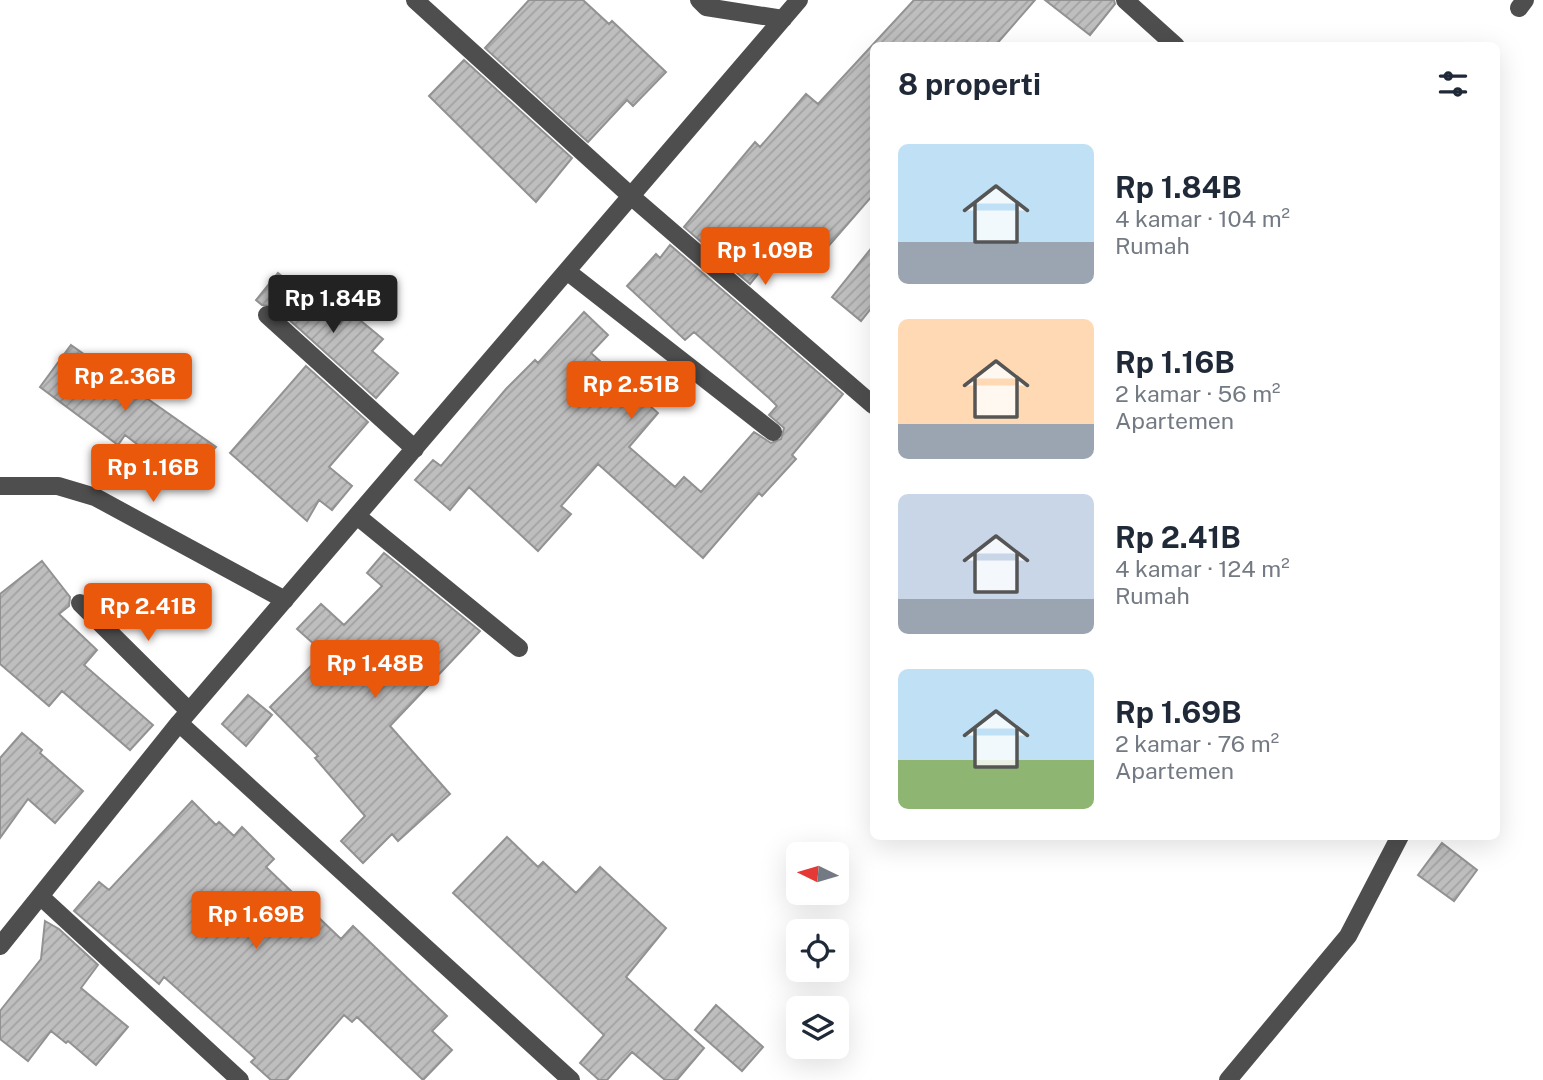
<!DOCTYPE html>
<html lang="id">
<head>
<meta charset="utf-8">
<style>
	body { margin:0; font-family:"Public Sans",sans-serif; background:#f2f2f3; color:#1f2937; height:100vh; display:flex; flex-direction:column; font-size:26px; white-space:nowrap }
	* { box-sizing:border-box; margin:0 }
	p { font-size:23px; color:#747a83 }
	.icon { flex:none; width:38px; height:38px; fill:none; stroke:currentColor; stroke-width:2; stroke-linecap:round; stroke-linejoin:round }
	.map { position:relative; flex:1; overflow:hidden }
	.drawer { position:absolute; left:870px; top:42px; width:630px; height:798px; display:flex; flex-direction:column; background:#fff; border-radius:10px; box-shadow:0 7px 28px #0002 }
	.drawer>* { flex:none }
	.needle { width:46px; rotate:275deg }
	.tools { position:absolute; left:786px; top:842px; display:grid; gap:14px }
	.tools a { display:grid; place-items:center; width:63px; height:63px; border-radius:10px; background:#fff; box-shadow:0 7px 28px #0002; font-size:35px }
	.price { position:absolute; translate:-50% -60px; padding:0 16px; border-radius:7px; background:#ea580c; color:#fff; font-size:23px; line-height:46px; filter:drop-shadow(0 2px 4px #0008) }
	.price::after { content:''; position:absolute; left:50%; top:42px; width:21px; height:16px; margin-left:-10px; background:inherit; clip-path:polygon(0 0,100% 0,50% 100%) }
	.price.selected { background:#222; color:#fff }
	ul { padding:0; list-style:none }
	li { display:flex; align-items:center; gap:21px; height:175px; padding:0 28px }
	li span { display:grid; place-items:center; flex:none; width:196px; height:140px; border-radius:10px; color:#555 }
	li>.icon { margin-inline-start:auto }
	span .icon { width:84px; height:84px; fill:#fffc; stroke-width:1 }
	li b { font-size:30px }
	h2 { display:flex; justify-content:space-between; align-items:center; height:84px; padding:0 28px; font-size:30px }
	.map>svg:first-child { display:block }
	.building { fill:url(#building-hatch); stroke:#929292; stroke-width:2 }
	.lines { fill:none; stroke-linecap:round; stroke-linejoin:round }
	.minor { stroke:#4e4e4e; stroke-width:18 }
</style>
</head>
<body>
<div class="map">
<svg width="1543" height="1080" viewBox="0 0 1543 1080">
	<defs>
		<pattern id="building-hatch" width="6" height="6" patternUnits="userSpaceOnUse" patternTransform="scale(1.75)"><rect width="6" height="6" fill="#bebebe"/><path d="M-1 1l2-2M0 6l6-6M5 7l2-2" fill="none" stroke="#a2a2a2"/></pattern>
	</defs>
	<rect width="100%" height="100%" fill="#fff"/>
	<path class="building" d="M529,0H583L609,24L612,21L666,72L633,106L627,100L588,142L485,48Z
		M914,0H1035L995,46H873V195L819,257L792,232L750,284L684,227L755,142L760,147L806,94L818,104Z
		M1045,0H1114L1115,4L1090,35Z
		M464,60L572,158L536,202L429,96Z
		M670,245L843,394L792,455L796,459L762,496L759,493L703,558L598,464L561,506L571,514L538,551L469,487L450,510L415,480L433,460L441,466L506,389L535,360L538,363L584,312L608,335L591,353L658,413L629,447L675,487L684,477L701,492L754,432L771,443L781,439L784,428L769,415L777,406L769,398L694,332L685,340L627,286L656,254L660,258Z
		M873,246V306L861,321L832,297Z
		M278,273L340,324L350,312L383,339L372,351L398,373L376,398L275,307L262,305L256,300Z
		M71,345L216,447L185,481L125,435L118,445L40,387Z
		M306,366L368,422L329,467L352,486L332,510L319,500L307,521L230,453Z
		M384,553L480,631L390,726L450,794L398,841L392,834L363,863L341,841L365,816L315,758L318,756L270,707L324,653L297,629L321,604L344,625L382,586L367,573Z
		M42,561L70,597L69,606L59,614L97,650L84,665L153,725L130,750L62,691L49,706L0,664V594Z
		M248,695L272,715L246,746L222,724Z
		M22,733L42,750L40,753L83,791L55,823L28,799L0,838V758Z
		M192,801L216,825L219,822L234,836L242,827L274,859L266,867L341,939L353,926L447,1016L432,1031L452,1050L423,1080L357,1017L352,1022L344,1015L287,1080H271L251,1062L255,1058L164,977L159,984L74,911L99,882L109,890Z
		M507,837L538,867L543,862L576,893L600,867L666,928L626,977L704,1048L677,1080H665L632,1052L607,1080H599L580,1063L604,1035L453,893Z
		M1442,843L1477,870L1454,901L1418,875Z
		M45,921L59,929L98,965L81,988L128,1027L96,1065L68,1041L66,1043L51,1031L28,1061L0,1039V1011L41,959Z
		M716,1005L763,1047L742,1071L695,1030Z"/>
	<g class="lines">
		<path class="minor" d="M415,0L632,197L873,405
			M699,0L706,7L783,19
			M1125,0L1176,46
			M1519,8L1525,0
			M568,272L773,432
			M267,315L415,449
			M0,486H58L95,497L285,600
			M357,516L519,648
			M80,603L189,711
			M40,896L240,1080
			M0,946L179,723
			M571,1080L179,723L799,0
			M1228,1080L1348,936L1400,836"/>
	</g>
</svg>
<div class="tools">
<a><svg class="needle" viewBox="-14 -14 28 28"><path d="M0-13l5 13h-10z" fill="#e53935"/><path d="M0 13l5-13h-10z" fill="#747a83"/></svg></a>
<a><svg class="icon" aria-label="locate" viewBox="0 0 24 24"><circle cx="12" cy="12" r="6"/><path d="M12 2v4M12 18v4M2 12h4M18 12h4"/></svg></a>
<a><svg class="icon" aria-label="layers" viewBox="0 0 24 24"><path d="M12 4l9 5-9 5-9-5zM3 14l9 5 9-5"/></svg></a>
</div>
<b class="price" style="left:765px;top:287px">Rp 1.09B</b>
<b class="price selected" style="left:333px;top:335px">Rp 1.84B</b>
<b class="price" style="left:125px;top:413px">Rp 2.36B</b>
<b class="price" style="left:631px;top:421px">Rp 2.51B</b>
<b class="price" style="left:153px;top:504px">Rp 1.16B</b>
<b class="price" style="left:148px;top:643px">Rp 2.41B</b>
<b class="price" style="left:375px;top:700px">Rp 1.48B</b>
<b class="price" style="left:256px;top:951px">Rp 1.69B</b>
<section class="drawer">
<h2>8 properti<svg class="icon" aria-label="filters" viewBox="0 0 24 24"><path d="M4 7h16M4 17h16"/><circle cx="9" cy="7" r="2"/><circle cx="15" cy="17" r="2"/></svg></h2>
<ul>
<li><span style="background:linear-gradient(#bfe0f5 70%,#9aa5b1 0)"><svg class="icon" aria-label="home" viewBox="0 0 24 24"><path d="M3 11l9-7 9 7M6 9v11h12V9"/></svg></span><div><b>Rp 1.84B</b><p>4 kamar · 104 m²</p><p>Rumah</p></div></li>
<li><span style="background:linear-gradient(#ffd9b3 75%,#9aa5b1 0)"><svg class="icon" aria-label="home" viewBox="0 0 24 24"><path d="M3 11l9-7 9 7M6 9v11h12V9"/></svg></span><div><b>Rp 1.16B</b><p>2 kamar · 56 m²</p><p>Apartemen</p></div></li>
<li><span style="background:linear-gradient(#c9d6e8 75%,#9aa5b1 0)"><svg class="icon" aria-label="home" viewBox="0 0 24 24"><path d="M3 11l9-7 9 7M6 9v11h12V9"/></svg></span><div><b>Rp 2.41B</b><p>4 kamar · 124 m²</p><p>Rumah</p></div></li>
<li><span style="background:linear-gradient(#bfe0f5 65%,#8fb573 0)"><svg class="icon" aria-label="home" viewBox="0 0 24 24"><path d="M3 11l9-7 9 7M6 9v11h12V9"/></svg></span><div><b>Rp 1.69B</b><p>2 kamar · 76 m²</p><p>Apartemen</p></div></li>
</ul>
</section>
</div>
</body>
</html>
